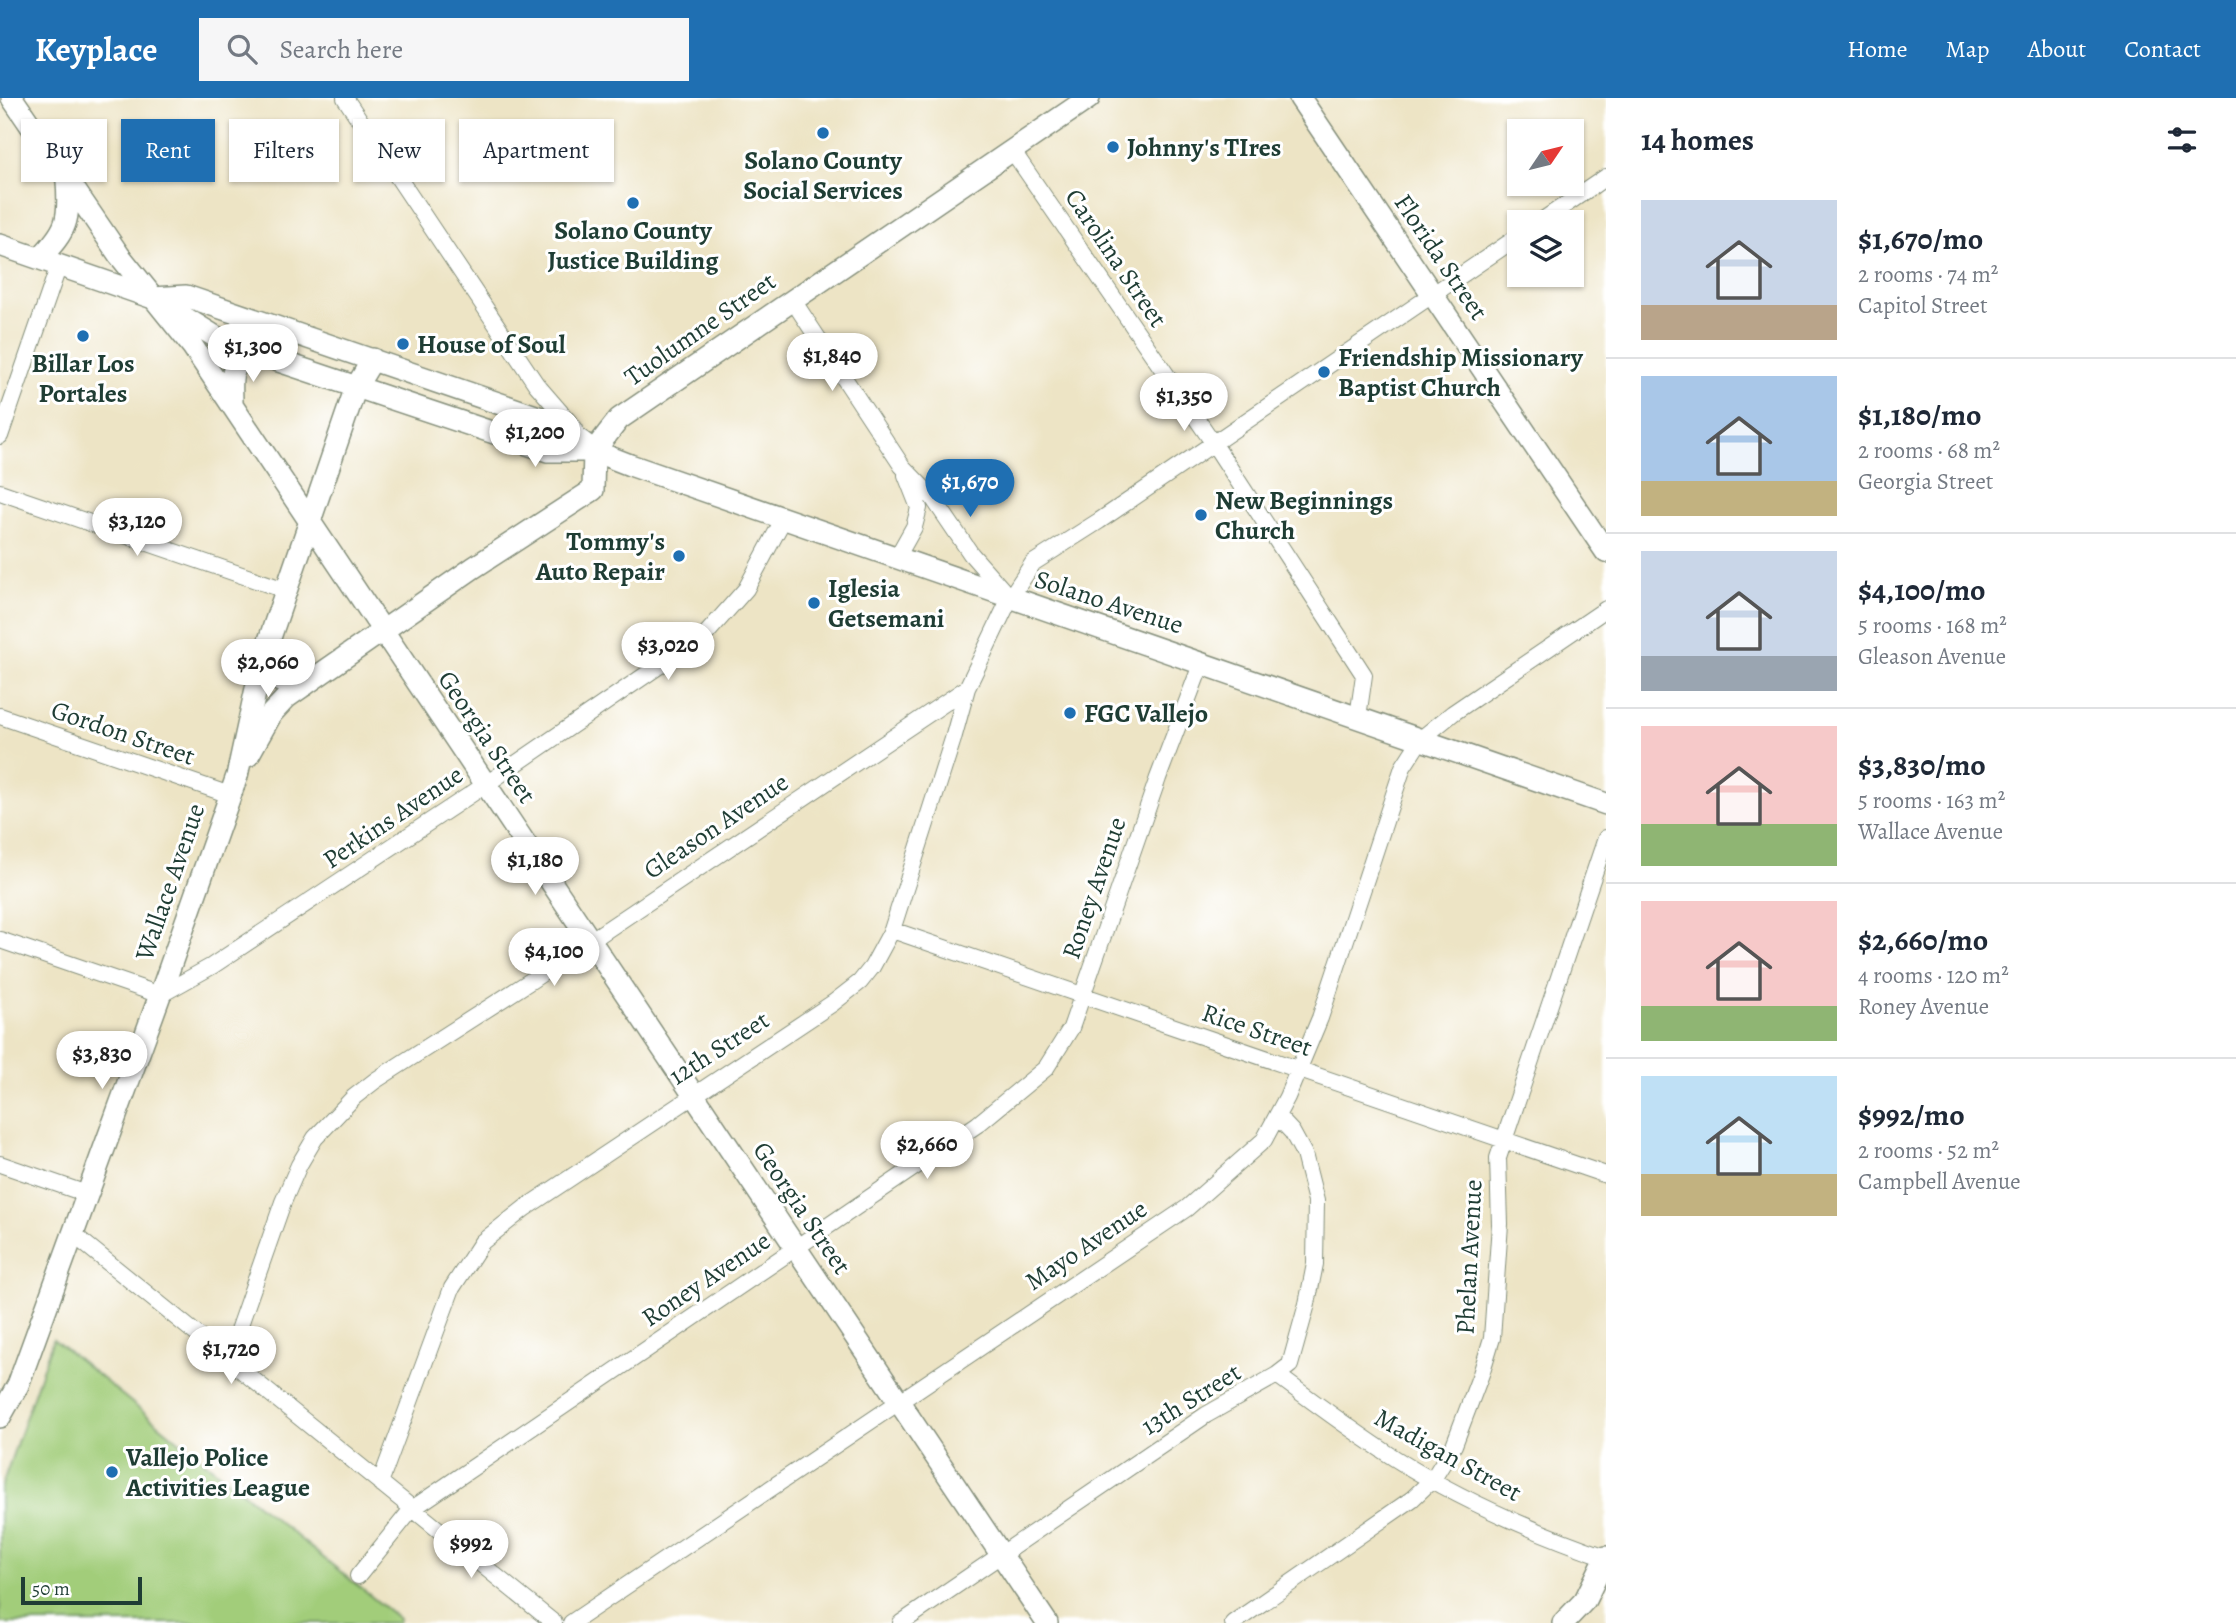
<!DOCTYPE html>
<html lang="en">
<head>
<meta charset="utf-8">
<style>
	body { margin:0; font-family:Alegreya,serif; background:#f6f6f7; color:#1f2937; height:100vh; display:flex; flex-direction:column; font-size:26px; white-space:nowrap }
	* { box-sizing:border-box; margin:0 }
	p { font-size:23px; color:#747a83 }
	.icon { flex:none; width:38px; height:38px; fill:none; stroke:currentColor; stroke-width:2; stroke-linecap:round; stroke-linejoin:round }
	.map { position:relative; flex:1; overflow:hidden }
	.side { display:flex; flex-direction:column; background:#fff; width:630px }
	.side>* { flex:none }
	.hud { position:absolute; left:21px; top:21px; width:665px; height:63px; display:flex; gap:14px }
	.needle { width:46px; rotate:55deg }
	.controls { position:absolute; left:1507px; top:21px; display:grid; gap:14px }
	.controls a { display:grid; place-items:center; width:77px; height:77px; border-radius:0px; background:#fff; box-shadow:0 2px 5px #0004; font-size:35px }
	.scale { position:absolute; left:21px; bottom:18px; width:121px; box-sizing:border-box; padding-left:7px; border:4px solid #1f3d34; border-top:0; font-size:19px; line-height:24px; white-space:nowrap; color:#1f3d34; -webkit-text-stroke:5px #fff; paint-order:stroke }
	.price { position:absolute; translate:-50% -60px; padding:0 16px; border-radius:24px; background:#fff; color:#222; font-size:23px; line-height:46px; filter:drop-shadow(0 2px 4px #0008) }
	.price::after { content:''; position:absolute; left:50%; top:42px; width:21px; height:16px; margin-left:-10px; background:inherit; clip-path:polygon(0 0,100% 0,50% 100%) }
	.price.active { background:#1f6fb2; color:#fff }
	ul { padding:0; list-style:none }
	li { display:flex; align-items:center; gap:21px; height:175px; padding:0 35px }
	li+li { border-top:2px solid #e0e1e3 }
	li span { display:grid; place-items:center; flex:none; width:196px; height:140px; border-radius:0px; color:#555 }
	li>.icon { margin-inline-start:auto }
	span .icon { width:84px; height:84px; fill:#fffc; stroke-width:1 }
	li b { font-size:30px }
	h2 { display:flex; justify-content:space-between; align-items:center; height:84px; padding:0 35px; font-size:30px }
	.pill { padding:0 24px; border-radius:0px; background:#fff; box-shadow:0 2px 5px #0004; font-size:24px; line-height:63px }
	.pill.active { background:#1f6fb2; color:#fff }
	header { display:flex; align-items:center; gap:42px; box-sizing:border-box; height:98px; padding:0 35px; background:#1f6fb2; color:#fff }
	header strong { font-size:33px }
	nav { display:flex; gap:38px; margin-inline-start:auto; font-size:24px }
	.search { width:490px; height:63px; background:#f6f6f7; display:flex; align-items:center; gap:18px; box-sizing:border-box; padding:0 24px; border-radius:0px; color:#747a83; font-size:26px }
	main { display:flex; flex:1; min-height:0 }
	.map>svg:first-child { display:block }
	.green { fill:#a2cd7a; stroke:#608557; stroke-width:2 }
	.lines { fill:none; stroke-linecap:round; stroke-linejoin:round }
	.street-casing { stroke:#86907c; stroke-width:18 }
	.secondary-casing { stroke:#86907c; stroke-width:24 }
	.street { stroke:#fff; stroke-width:16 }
	.secondary { stroke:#fff; stroke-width:21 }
	.poi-dot { fill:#1f6fb2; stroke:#fff; stroke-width:2.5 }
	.labels { text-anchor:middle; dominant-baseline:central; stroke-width:6; stroke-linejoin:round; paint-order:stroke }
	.poi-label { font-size:26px; font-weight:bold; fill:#1f3d34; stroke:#fff; text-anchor:start }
	.street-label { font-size:26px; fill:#1f3d34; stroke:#fff }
</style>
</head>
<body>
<header>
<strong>Keyplace</strong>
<div class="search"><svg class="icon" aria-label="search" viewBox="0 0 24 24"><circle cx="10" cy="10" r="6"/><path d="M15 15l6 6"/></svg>Search here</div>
<nav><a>Home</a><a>Map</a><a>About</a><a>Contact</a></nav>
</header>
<main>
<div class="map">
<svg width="1606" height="1525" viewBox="0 0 1606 1525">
	<rect width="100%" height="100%" fill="#fff"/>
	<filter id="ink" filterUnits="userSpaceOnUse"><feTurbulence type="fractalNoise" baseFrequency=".0143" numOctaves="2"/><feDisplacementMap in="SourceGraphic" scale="14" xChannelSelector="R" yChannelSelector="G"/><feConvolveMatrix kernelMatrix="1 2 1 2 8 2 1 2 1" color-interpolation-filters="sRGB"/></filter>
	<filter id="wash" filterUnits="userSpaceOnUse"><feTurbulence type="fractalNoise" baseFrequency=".00686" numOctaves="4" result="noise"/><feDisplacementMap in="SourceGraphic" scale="28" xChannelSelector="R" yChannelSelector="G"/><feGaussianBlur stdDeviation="1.57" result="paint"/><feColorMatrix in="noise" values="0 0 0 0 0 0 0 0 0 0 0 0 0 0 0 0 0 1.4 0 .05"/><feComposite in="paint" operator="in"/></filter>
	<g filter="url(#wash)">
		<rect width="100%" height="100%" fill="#ede4c5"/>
		<path class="green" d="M53,1241L399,1521L398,1525H0V1393Z"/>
	</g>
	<g filter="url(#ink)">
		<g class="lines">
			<g class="street-casing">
				<path id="street" d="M345,0L536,286L575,331
					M1012,52L1214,346L1364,577L1358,619
					M1540,124L1606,79
					M792,201L902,368L933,400L971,456L1008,498
					M0,338L59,167
					M0,394L285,492
					M896,461L914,429L919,410L906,377
					M0,618L230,697
					M892,832L1606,1077
					M0,842L160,897L212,868L485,687L707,535L746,491L784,420
					M0,1066L87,1096
					M73,1136L554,1525
					M228,1261L283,1104L299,1067L315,1040L354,999L376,982L532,882L967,590
					M1277,1277C1316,1306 1355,1335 1396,1361C1461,1402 1534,1434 1606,1459
					M380,1385L452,1190L482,1144L525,1110L833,905L860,884L872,869L892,832L953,641L967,590L1010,500L1033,465L1099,423L1519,138
					M358,1478L412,1411L978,1026L1046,970L1071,930L1158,680L1202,564
					M571,1525L1187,1110L1264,1042L1287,999L1320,920L1403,669L1421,641L1453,615L1606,511
					M901,1525L1206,1317L1277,1277L1290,1267L1307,1206L1315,1166L1316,1103L1304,1056L1292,1034L1277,1018
					M1233,1525L1412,1401L1433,1381L1454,1347L1481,1276L1492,1240L1500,1126L1498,1060L1606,740"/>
			</g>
			<g class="secondary-casing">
				<path id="secondary" d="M12,0L119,157L193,249L1047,1525
					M1300,0L1606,454
					M0,147L153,200L216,239L252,254L548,353H594
					M40,160C67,132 70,123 67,83
					M153,200L186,198L556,325L594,353L630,367L1606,706
					M232,307C232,278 227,272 252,254
					M262,563C275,584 280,586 305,587
					M248,658L272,615L286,600L473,470L593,392L594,353L619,321L1089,0
					M0,1319L18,1287L160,897L237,678L262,563L356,289L373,261
					M1563,1525L1585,1502L1606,1459"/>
			</g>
			<use href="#street" class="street"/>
			<use href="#secondary" class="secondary"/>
		</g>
	</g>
	<g class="poi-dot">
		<circle cx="823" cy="35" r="7"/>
		<circle cx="1113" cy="49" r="7"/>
		<circle cx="633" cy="105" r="7"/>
		<circle cx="83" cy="238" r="7"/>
		<circle cx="403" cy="246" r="7"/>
		<circle cx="1324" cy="274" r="7"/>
		<circle cx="1201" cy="417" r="7"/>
		<circle cx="679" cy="458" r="7"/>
		<circle cx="814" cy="505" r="7"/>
		<circle cx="1070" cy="615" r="7"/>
		<circle cx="112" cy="1374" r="7"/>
	</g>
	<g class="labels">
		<g class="poi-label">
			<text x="1127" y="49">Johnny's TIres</text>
			<text x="823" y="62" text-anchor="middle">Solano County<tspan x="823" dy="30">Social Services</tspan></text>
			<text x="633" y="132" text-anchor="middle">Solano County<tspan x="633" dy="30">Justice Building</tspan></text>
			<text x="417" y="246">House of Soul</text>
			<text x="1338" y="259">Friendship Missionary<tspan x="1338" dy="30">Baptist Church</tspan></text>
			<text x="83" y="265" text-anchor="middle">Billar Los<tspan x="83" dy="30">Portales</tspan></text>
			<text x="1215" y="402">New Beginnings<tspan x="1215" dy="30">Church</tspan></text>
			<text x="665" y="443" text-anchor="end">Tommy's<tspan x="665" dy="30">Auto Repair</tspan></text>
			<text x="828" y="490">Iglesia<tspan x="828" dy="30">Getsemani</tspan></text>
			<text x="1084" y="615">FGC Vallejo</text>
			<text x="126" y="1359">Vallejo Police<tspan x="126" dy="30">Activities League</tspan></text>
		</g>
		<g class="street-label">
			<text transform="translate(1441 159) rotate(56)">Florida Street</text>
			<text transform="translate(1116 160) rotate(56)">Carolina Street</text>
			<text transform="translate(700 231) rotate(-35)">Tuolumne Street</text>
			<text transform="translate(1109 504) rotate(18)">Solano Avenue</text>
			<text transform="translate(123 635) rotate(19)">Gordon Street</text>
			<text transform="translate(487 639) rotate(56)">Georgia Street</text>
			<text transform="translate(393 719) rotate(-34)">Perkins Avenue</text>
			<text transform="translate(716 728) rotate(-34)">Gleason Avenue</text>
			<text transform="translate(170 784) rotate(-71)">Wallace Avenue</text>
			<text transform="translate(1094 790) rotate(-71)">Roney Avenue</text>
			<text transform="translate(1257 932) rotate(19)">Rice Street</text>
			<text transform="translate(719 950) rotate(-33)">12th Street</text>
			<text transform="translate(802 1110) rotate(56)">Georgia Street</text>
			<text transform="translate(1086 1147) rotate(-34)">Mayo Avenue</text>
			<text transform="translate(1469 1159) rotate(-87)">Phelan Avenue</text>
			<text transform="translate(706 1181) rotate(-34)">Roney Avenue</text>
			<text transform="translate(1191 1301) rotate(-32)">13th Street</text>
			<text transform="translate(1448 1357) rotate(29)">Madigan Street</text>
		</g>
	</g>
</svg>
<div class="controls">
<a><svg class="needle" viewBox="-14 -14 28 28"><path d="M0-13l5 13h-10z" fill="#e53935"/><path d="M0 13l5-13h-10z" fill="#747a83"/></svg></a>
<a><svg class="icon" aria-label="layers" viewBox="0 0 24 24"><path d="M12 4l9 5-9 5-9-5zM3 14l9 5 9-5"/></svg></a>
</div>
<div class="scale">50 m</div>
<b class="price" style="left:253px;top:286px">$1,300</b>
<b class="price" style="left:832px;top:295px">$1,840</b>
<b class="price" style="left:1184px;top:335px">$1,350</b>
<b class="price" style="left:535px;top:371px">$1,200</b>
<b class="price active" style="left:970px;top:421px">$1,670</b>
<b class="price" style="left:137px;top:460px">$3,120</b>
<b class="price" style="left:668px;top:584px">$3,020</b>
<b class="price" style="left:268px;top:601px">$2,060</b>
<b class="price" style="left:535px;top:799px">$1,180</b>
<b class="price" style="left:554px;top:890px">$4,100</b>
<b class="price" style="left:102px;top:993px">$3,830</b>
<b class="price" style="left:927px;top:1083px">$2,660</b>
<b class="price" style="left:231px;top:1288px">$1,720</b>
<b class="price" style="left:471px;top:1482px">$992</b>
<div class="hud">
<a class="pill">Buy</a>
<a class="pill active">Rent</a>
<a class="pill">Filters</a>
<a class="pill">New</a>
<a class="pill">Apartment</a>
</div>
</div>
<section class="side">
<h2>14 homes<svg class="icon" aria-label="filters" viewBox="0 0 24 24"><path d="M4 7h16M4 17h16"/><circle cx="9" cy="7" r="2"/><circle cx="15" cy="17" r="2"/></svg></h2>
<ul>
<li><span style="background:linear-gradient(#c9d6e8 75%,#b9a48a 0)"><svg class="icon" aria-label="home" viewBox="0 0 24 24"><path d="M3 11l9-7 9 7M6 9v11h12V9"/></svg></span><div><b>$1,670/mo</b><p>2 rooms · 74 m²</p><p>Capitol Street</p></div></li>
<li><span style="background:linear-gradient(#a9c7e8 75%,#c2b280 0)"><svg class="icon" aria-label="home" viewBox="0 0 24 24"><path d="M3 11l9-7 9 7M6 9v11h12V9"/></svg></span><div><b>$1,180/mo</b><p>2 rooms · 68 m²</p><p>Georgia Street</p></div></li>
<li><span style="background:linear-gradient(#c9d6e8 75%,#9aa5b1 0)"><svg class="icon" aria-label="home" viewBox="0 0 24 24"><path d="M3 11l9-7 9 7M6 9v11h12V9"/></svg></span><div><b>$4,100/mo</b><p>5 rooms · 168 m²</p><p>Gleason Avenue</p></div></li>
<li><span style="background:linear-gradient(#f6c9c9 70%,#8fb573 0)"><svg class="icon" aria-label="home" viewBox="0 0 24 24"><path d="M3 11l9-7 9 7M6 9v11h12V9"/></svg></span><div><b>$3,830/mo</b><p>5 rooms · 163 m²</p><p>Wallace Avenue</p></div></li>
<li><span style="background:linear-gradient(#f6c9c9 75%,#8fb573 0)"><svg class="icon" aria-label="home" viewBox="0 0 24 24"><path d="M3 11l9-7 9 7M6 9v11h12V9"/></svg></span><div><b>$2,660/mo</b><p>4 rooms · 120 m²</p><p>Roney Avenue</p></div></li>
<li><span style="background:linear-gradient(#bfe0f5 70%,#c2b280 0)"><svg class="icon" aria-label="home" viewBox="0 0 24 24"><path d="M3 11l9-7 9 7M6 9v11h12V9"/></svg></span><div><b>$992/mo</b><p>2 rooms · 52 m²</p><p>Campbell Avenue</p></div></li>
</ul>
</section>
</main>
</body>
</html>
